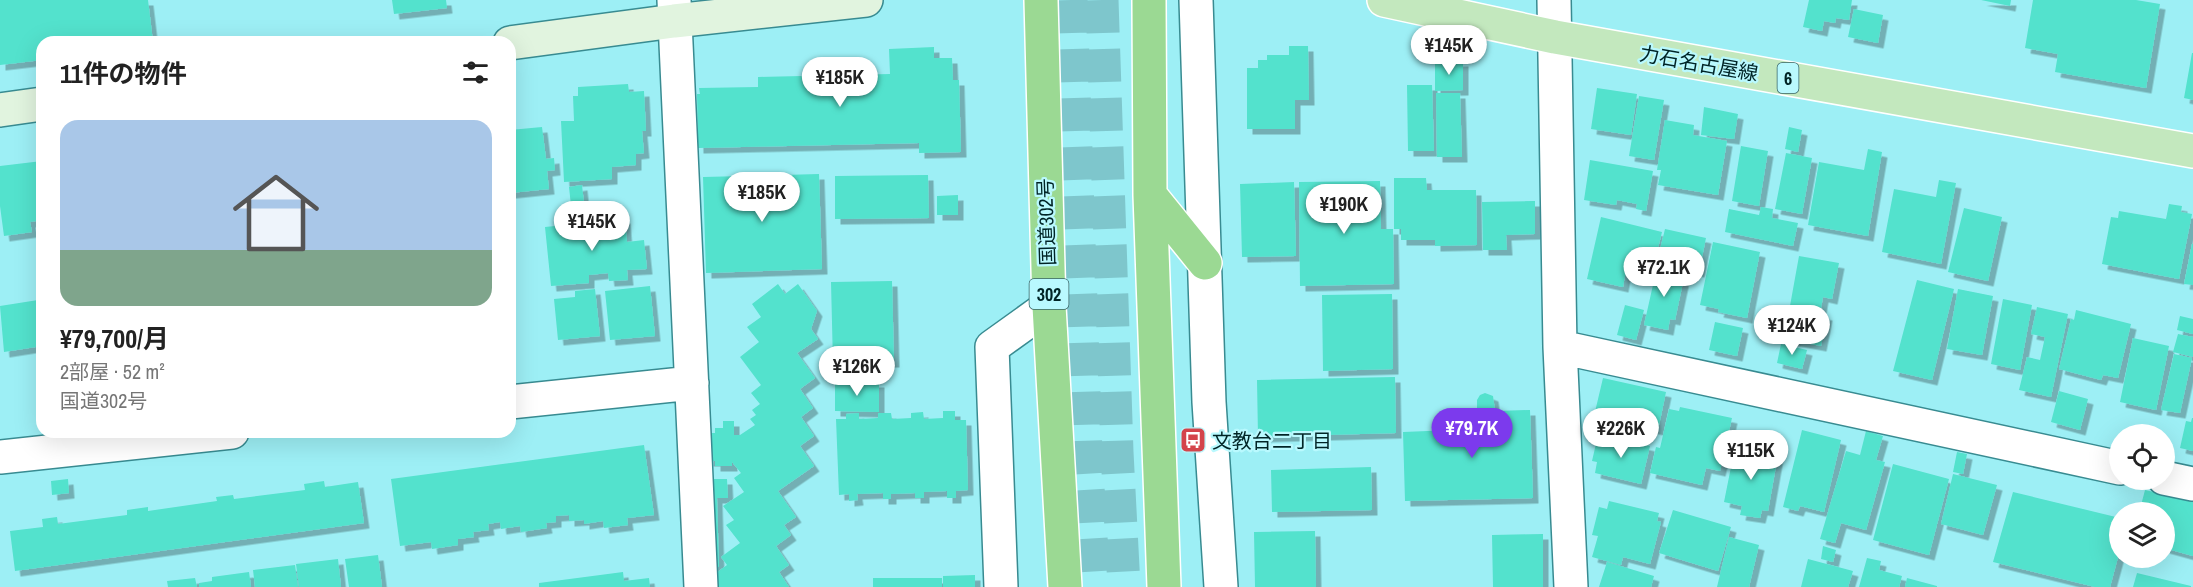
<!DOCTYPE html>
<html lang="ja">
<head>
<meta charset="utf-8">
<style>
	body { margin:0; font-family:"Archivo Narrow","Noto Sans JP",sans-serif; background:#f2f2f2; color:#222; height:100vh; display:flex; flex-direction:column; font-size:22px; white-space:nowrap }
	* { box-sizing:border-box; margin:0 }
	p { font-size:20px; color:#767676 }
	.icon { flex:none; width:33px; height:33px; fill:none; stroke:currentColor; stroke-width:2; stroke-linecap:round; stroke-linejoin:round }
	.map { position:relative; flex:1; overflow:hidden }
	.details { position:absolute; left:36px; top:36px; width:480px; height:402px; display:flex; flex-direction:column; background:#fff; border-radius:18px; box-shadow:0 6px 24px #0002 }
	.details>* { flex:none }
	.tools { position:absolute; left:2109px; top:424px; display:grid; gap:12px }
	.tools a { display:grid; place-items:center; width:66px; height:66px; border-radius:50%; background:#fff; box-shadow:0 6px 24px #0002; font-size:30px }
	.price { position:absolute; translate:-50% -51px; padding:0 14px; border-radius:21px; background:#fff; color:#222; font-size:20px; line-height:39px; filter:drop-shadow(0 2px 3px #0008) }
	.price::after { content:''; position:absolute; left:50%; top:36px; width:18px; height:14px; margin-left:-9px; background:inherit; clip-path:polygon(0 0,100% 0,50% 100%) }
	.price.on { background:#7c3aed; color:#fff }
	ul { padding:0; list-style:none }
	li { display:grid; align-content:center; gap:12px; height:318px; padding:0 24px }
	li span { display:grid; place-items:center; height:186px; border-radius:18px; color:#555 }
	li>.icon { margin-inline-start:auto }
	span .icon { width:108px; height:108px; fill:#fffc; stroke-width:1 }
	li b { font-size:26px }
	h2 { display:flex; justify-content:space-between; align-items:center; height:72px; padding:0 24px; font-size:26px }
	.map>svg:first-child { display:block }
	.building { fill:#53e2cd; filter:url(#shadow) }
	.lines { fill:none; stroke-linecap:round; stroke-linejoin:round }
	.highway-tunnel { stroke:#7ec6cc; stroke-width:33; stroke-dasharray:33 16; stroke-linecap:butt }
	.street-casing { stroke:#388b91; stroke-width:36 }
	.secondary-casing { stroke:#388b91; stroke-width:36 }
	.primary-casing { stroke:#fff; stroke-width:36 }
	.highway-casing { stroke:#fff; stroke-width:36 }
	.street { stroke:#fff; stroke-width:33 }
	.secondary { stroke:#e1f4df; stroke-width:33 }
	.primary { stroke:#c3e8be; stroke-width:33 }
	.highway { stroke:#9bd993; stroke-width:33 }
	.labels { text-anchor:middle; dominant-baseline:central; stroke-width:4.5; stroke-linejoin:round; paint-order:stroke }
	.shield { fill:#b9f9fe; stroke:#386467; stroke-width:1.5 }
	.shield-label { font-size:18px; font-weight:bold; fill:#002426 }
	.street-label { font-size:20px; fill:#002426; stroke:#b9f9fe }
	.poi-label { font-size:20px; fill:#002426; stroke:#b9f9fe; text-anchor:start }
</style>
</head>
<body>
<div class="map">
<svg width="2193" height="587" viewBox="0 0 2193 587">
	<defs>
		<filter id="shadow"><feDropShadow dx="5.5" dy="5.5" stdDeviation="0" flood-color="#0004"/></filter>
	</defs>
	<rect width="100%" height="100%" fill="#9deff5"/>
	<path class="building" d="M0,0H148L153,42H42V60L0,65Z
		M392,0H446L447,8L394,14Z
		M1809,0H1852L1849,20L1836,18L1835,23L1824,21L1822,31L1803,27Z
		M1981,0H2011L2010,6Z
		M2033,0H2136L2160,4L2146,88L2055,72L2058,54L2025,48Z
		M1854,9L1883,15L1878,43L1848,37Z
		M1289,46H1308L1309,100H1295V129H1247V68H1258V60H1267V55H1289Z
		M934,47V58H952L953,80H959L961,152L919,153V143L698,148L697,94H700L699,88L758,87V77L890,74L889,49Z
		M2192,53H2193V100L2184,98Z
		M1463,61V90L1435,91V62Z
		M628,84L629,92L644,91L646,131H642L644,153L636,154V165L612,167V179L564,182L561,121H574L573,96H578V87Z
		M1407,85H1432L1434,151H1408Z
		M1597,88L1637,94L1631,135L1591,129Z
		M1436,93H1460L1462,157H1437Z
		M1639,96L1664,100L1654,160L1629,156Z
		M1704,107L1738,114L1734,139L1701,135Z
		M1665,120L1694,125L1693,135L1727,141L1718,195L1658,185L1661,170H1657Z
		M542,127L546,159L554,158L555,170L547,171L549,189L510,193V130Z
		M1789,127L1802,130L1798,152L1785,149Z
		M1741,146L1768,151L1759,206L1732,201Z
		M1868,149L1882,152L1868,236L1808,225L1819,162L1864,170Z
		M1786,153L1812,158L1802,214L1775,209Z
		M1590,160L1653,171L1646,211L1636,209L1637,204L1617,200L1616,205L1584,200Z
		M42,161V220L30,222L32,232L4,236L0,206V166Z
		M819,174L822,269L706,273L703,177Z
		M928,175L929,218L835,219V176Z
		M1394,178H1426L1427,190H1476L1477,245L1435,246V240H1401V229H1394Z
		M1939,180L1956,183L1941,264L1882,252L1894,189L1936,197Z
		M1380,181L1381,229H1393L1394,284L1300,286L1299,182Z
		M1294,182L1296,256L1242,257L1240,184Z
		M582,185L585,213L572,215L569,187Z
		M958,195V215H937V196Z
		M1535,201V234L1506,235L1507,250H1483L1482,202Z
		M2169,204L2182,206L2181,212L2192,214L2179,279L2102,264L2111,217L2118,218L2119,211L2166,219Z
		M1761,207L1773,209L1772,218L1798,223L1793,246L1725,232L1729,209L1759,215Z
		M1964,208L2002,217L1988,281L1948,272Z
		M1601,217L1662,232L1650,280L1625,275L1623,287L1587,279Z
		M625,218L627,242L644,240L647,269L627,270L628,280L609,281L608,273L589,275V283L551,286L545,227L586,223L587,231H595L594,222Z
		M1665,229L1706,238L1699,272L1657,262Z
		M1713,242L1760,252L1747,318L1718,312L1719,309L1700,305Z
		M2192,244H2193V285L2184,284Z
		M1799,256L1839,263L1832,299L1823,297L1820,314L1827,315L1821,346L1784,339Z
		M1657,267L1685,273L1675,320L1670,319L1668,330L1644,325Z
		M1917,280L1954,289L1932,380L1893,371Z
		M892,281L894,362L833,364L831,282Z
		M778,284L785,294L798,284L817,311L811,329L818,339L797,353L815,378L800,389L813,408L801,417L814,436L800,446L814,466L778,491L796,517L784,525L791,535L776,546L789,565L779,572L789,587H714L708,579L727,565L721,557L740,543L726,525L734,520L723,506L744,492L734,478L741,473L732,462V466H715V461H708V433H715V428H723V421H734V435H740L755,425L750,419L756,415L752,410L760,404L751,393L761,385L740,357L759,342L747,327L761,317L752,304Z
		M650,286L655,336L610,340L605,291Z
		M595,289L600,336L558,340L554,299L575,297V291Z
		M1958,289L1993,296L1982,355L1947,349Z
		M1392,294L1393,369L1323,371L1322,295Z
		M2003,299L2032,305L2020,370L1991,364Z
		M38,300L42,346L4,352L0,306Z
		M1625,305L1644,310L1636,340L1617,335Z
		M2037,307L2068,314L2051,397L2019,390L2027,357L2040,360L2045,337L2031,334Z
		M2076,310L2131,324L2118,378L2103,375L2101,380L2059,369L2071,319L2074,320Z
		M2180,316L2193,319V334L2177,330Z
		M1715,322L1743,328L1737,356L1709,350Z
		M2178,334L2193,337V357L2173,352Z
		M2133,338L2169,346L2156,410L2120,402Z
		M1781,344L1807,350L1802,369L1777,363Z
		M2174,354L2192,358L2180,413L2161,410Z
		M1395,377L1396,433L1258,437L1257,380Z
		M1603,378L1666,392L1658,430L1594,416Z
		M835,382H879V412L835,411Z
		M2059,391L2088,399L2080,430L2051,422Z
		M1485,393L1493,396L1495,411L1530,410L1533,498L1405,501L1403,432L1477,429V400L1480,395Z
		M1680,407L1732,418L1720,471L1706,468L1702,485L1650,473L1656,447L1660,448L1669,409L1679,411Z
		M943,411H955V420H966L968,490L956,491V498H947V491L924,492V498H915V493L891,494V499H883V493L857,494L858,500L849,501V494L839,495L836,419H846V414L859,413V419L878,418V413H891L892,419L911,418V413L923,412L924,419L943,418Z
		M2192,418H2193V451L2180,448L2186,421L2191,422Z
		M1802,430L1841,440L1824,512L1800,506L1798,511L1783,507Z
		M1866,431L1883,436L1876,460L1885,462L1866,530L1841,523L1835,543L1820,539L1846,451L1860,455Z
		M1598,435L1650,446L1641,484L1595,473L1597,462L1592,461Z
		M644,445L654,515L627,518L628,525L604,528L603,521L584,524V520L569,521V515L556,516V522L546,523L547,528L521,532L520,526L501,529L500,522L488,524L489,530L473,532L474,537L458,539V545L432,549L431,542L400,546L391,479Z
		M1735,447L1778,455L1768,511L1762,510L1760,518L1740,515L1742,506L1724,502Z
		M1957,452L1967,454L1963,474L1953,472Z
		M1893,464L1949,479L1929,555L1873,540Z
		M1371,467L1372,510L1272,512L1271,470Z
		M1953,474L1997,485L1983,535L1941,524Z
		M68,479L69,493L52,495L51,481Z
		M706,479H727L728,498H717L719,567H709Z
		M324,481L325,487L358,482L364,523L15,571L10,531L43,527L42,519L57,517L58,524L127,515V510L148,507V511L217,501L216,497L233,495L234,499L305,490L304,484Z
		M2145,490L2193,501V556L2164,548V513H2139Z
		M2013,492L2120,518V550L2110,587H2095L1993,562Z
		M1609,501L1659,513L1657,521L1661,522L1650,564L1623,557L1621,565L1592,557L1598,536L1592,535L1599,507L1607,509Z
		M1673,510L1731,527L1718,571L1659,553Z
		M1315,531L1316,587H1255L1254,532Z
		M1543,534V587H1493L1492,535Z
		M1729,537L1759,545L1749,587H1717Z
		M1823,546L1836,550L1833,562L1821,559Z
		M378,555L382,587H349L345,559Z
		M1867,558L1881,561L1879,570L1902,576L1899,587H1859Z
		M338,559L341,587H299L296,564Z
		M1808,559L1853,571L1848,587H1801Z
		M1607,562L1654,576L1651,587H1599Z
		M295,565L298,587H255L253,570Z
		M249,572L251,587H199V583L212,581V577Z
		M623,572L624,581L649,578L650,587H539V583Z
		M2137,573L2191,586V587H2133Z
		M975,575V587H943V576Z
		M195,578L197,587H168L167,581Z
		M873,578H942V587H873Z
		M1907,578L1937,586V587H1905Z"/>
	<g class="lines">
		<path class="highway-tunnel" d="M1071,0L1086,454L1094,587
			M1102,0L1117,452L1124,587"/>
		<g class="street-casing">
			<path id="street" d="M674,0L701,587
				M1196,0L1209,402L1221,587
				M1554,0L1560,347L1571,587
				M1560,347L2120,468
				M510,402L692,383
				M0,457L232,432
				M2164,478L2193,484
				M1001,587L992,347L1049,306"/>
		</g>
		<g class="secondary-casing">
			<path id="secondary" d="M510,43L674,21L866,0
				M0,110L42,104"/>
		</g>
		<g class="primary-casing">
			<path id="primary" d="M1384,0L1555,37L2193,151"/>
		</g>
		<g class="highway-casing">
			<path id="highway" d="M1041,0L1049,306L1065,587
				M1149,0L1150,195L1164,587
				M1150,195L1205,263"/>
		</g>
		<use href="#street" class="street"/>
		<use href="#secondary" class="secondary"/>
		<use href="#primary" class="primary"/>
		<use href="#highway" class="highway"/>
	</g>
	<defs>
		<g id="bus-square" transform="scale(1.35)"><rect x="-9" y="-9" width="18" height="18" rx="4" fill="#d4444b" stroke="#b9f9fe"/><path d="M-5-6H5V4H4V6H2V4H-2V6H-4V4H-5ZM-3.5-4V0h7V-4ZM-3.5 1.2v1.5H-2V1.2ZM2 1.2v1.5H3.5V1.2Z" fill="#fff"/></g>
	</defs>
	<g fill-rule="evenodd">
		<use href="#bus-square" x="1193" y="440"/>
	</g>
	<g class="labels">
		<g class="shield">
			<rect x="1777.5" y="63" width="21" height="30" rx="4.5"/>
			<rect x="1029.5" y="279" width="39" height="30" rx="4.5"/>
		</g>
		<g class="shield-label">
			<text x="1788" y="78">6</text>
			<text x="1049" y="294">302</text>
		</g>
		<g class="street-label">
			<text transform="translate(1699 63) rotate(10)">力石名古屋線</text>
			<text transform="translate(1046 222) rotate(-92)">国道302号</text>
		</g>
		<g class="poi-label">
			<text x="1212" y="440">文教台二丁目</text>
		</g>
	</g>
</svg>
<div class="tools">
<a><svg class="icon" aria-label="locate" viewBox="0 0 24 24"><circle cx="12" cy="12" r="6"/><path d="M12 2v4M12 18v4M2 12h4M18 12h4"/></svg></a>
<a><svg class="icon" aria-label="layers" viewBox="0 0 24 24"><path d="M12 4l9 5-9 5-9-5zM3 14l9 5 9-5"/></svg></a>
</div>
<b class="price" style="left:1449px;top:76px">¥145K</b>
<b class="price" style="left:840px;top:108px">¥185K</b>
<b class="price" style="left:762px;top:223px">¥185K</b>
<b class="price" style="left:1344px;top:235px">¥190K</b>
<b class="price" style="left:592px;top:252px">¥145K</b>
<b class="price" style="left:1664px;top:298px">¥72.1K</b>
<b class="price" style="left:1792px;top:356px">¥124K</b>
<b class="price" style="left:857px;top:397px">¥126K</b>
<b class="price on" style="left:1472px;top:459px">¥79.7K</b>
<b class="price" style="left:1621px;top:459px">¥226K</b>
<b class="price" style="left:1751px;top:481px">¥115K</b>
<section class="details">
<h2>11件の物件<svg class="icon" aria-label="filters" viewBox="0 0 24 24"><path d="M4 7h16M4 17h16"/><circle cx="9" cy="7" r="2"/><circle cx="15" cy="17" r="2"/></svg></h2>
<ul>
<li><span style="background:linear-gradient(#a9c7e8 70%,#7fa58c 0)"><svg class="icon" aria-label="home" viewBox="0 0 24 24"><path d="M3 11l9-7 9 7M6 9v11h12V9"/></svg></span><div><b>¥79,700/月</b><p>2部屋 · 52 m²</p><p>国道302号</p></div></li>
</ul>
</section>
</div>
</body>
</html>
